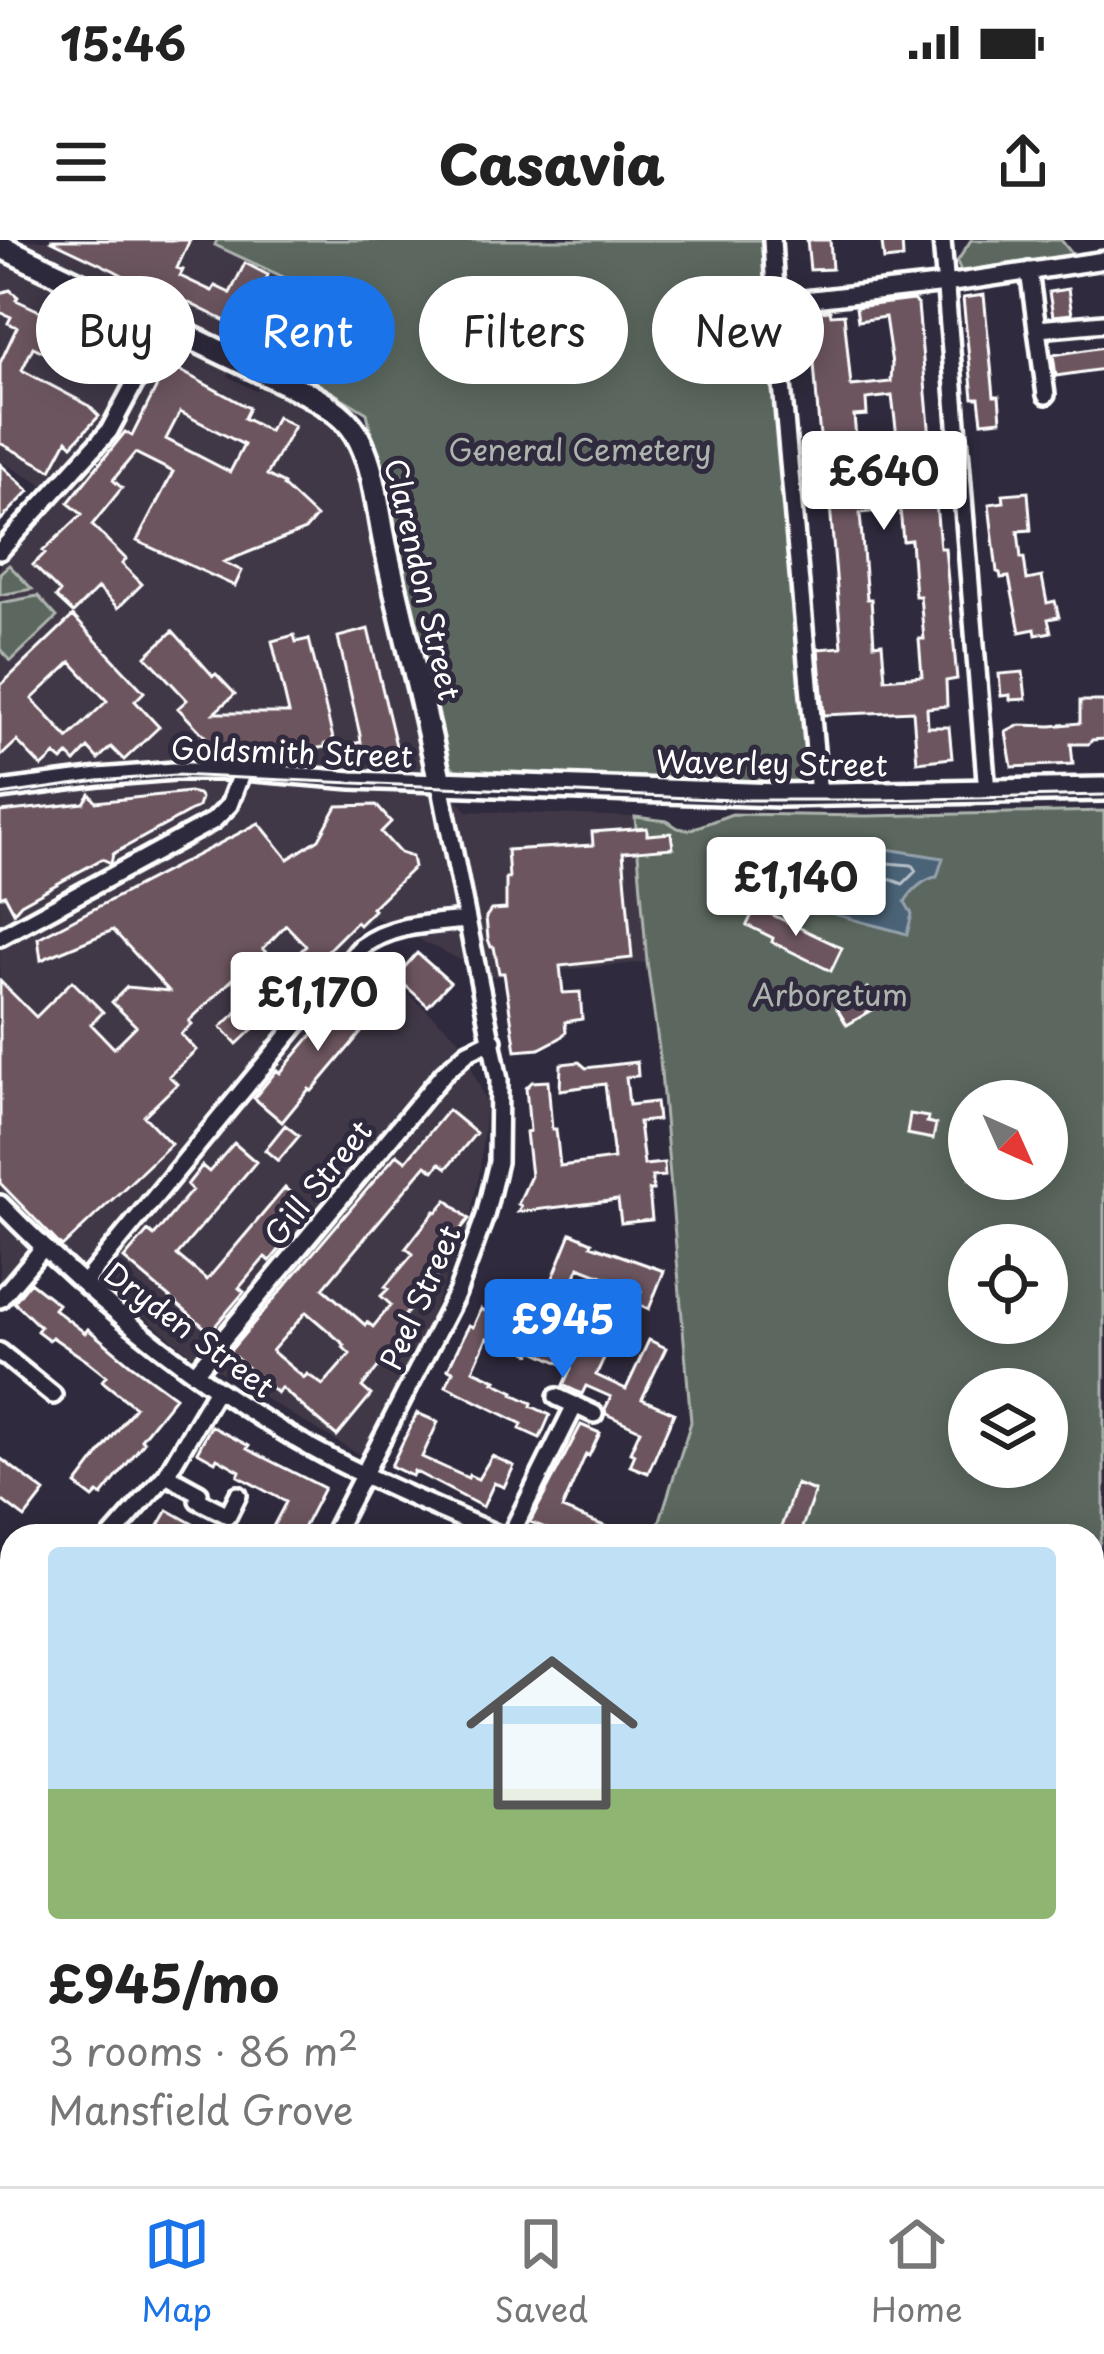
<!DOCTYPE html>
<html lang="en">
<head>
<meta charset="utf-8">
<style>
	body { margin:0; font-family:"Playpen Sans",sans-serif; background:#f2f2f2; color:#222; height:100vh; display:flex; flex-direction:column; font-size:45px; white-space:nowrap }
	* { box-sizing:border-box; margin:0 }
	p { font-size:39px; color:#767676 }
	.icon { flex:none; width:66px; height:66px; fill:none; stroke:currentColor; stroke-width:2; stroke-linecap:round; stroke-linejoin:round }
	.map { position:relative; flex:1; overflow:hidden }
	.side { position:absolute; left:0px; top:1284px; width:1104px; height:663px; display:flex; flex-direction:column; background:#fff; border-radius:36px 36px 0 0; box-shadow:0 6px 30px #0003 }
	.side>* { flex:none }
	.banner { position:absolute; left:36px; top:36px; width:1032px; height:108px; display:flex; gap:24px }
	.needle { width:78px; rotate:135deg }
	.tools { position:absolute; left:948px; top:840px; display:grid; gap:24px }
	.tools a { display:grid; place-items:center; width:120px; height:120px; border-radius:50%; background:#fff; box-shadow:0 6px 30px #0003; font-size:60px }
	.price { position:absolute; translate:-50% -102px; padding:0 27px; border-radius:12px; background:#fff; color:#222; font-size:39px; line-height:78px; filter:drop-shadow(0 3px 6px #0008) }
	.price::after { content:''; position:absolute; left:50%; top:72px; width:36px; height:27px; margin-left:-18px; background:inherit; clip-path:polygon(0 0,100% 0,50% 100%) }
	.price.active { background:#1a73e8; color:#fff }
	ul { padding:0; list-style:none }
	li { display:grid; align-content:center; gap:24px; height:636px; padding:0 48px }
	li span { display:grid; place-items:center; height:372px; border-radius:12px; color:#555 }
	li>.icon { margin-inline-start:auto }
	span .icon { width:216px; height:216px; fill:#fffc; stroke-width:1 }
	li b { font-size:51px }
	.chip { padding:0 42px; border-radius:54px; background:#fff; box-shadow:0 6px 30px #0003; font-size:42px; line-height:108px }
	.chip.active { background:#1a73e8; color:#fff }
	.status { display:flex; justify-content:space-between; align-items:center; height:84px; padding:0 60px; background:#fff; direction:ltr }
	.status svg { height:33px; fill:currentColor }
	header { display:flex; justify-content:space-between; align-items:center; height:156px; padding:0 48px; background:#fff; font-size:54px; font-weight:800 }
	.tab-bar { display:flex; justify-content:space-around; align-items:center; height:168px; border-top:3px solid #e0e0e0; background:#fff; font-size:33px; color:#767676 }
	.tab-bar a { display:grid; justify-items:center; gap:6px }
	.tab-bar .active { color:#1a73e8 }
	.map>svg:first-child { display:block }
	.built { fill:#413747 }
	.green { fill:#5b685e; stroke:#adb4ae; stroke-width:3; fill-rule:evenodd }
	.water { fill:#4c6377; stroke:#94a1ad; stroke-width:3 }
	.lines { fill:none; stroke-linecap:round; stroke-linejoin:round }
	.shore { stroke:#b7c1c9; stroke-width:3 }
	.building { fill:#6c555e; stroke:#fff; stroke-width:3; fill-rule:evenodd }
	.street-casing { stroke:#fff; stroke-width:24 }
	.secondary-casing { stroke:#fff; stroke-width:30 }
	.primary-casing { stroke:#fff; stroke-width:33 }
	.highway-casing { stroke:#fff; stroke-width:36 }
	.street { stroke:#2f2a3d; stroke-width:15 }
	.secondary { stroke:#2f2a3d; stroke-width:21 }
	.primary { stroke:#2f2a3d; stroke-width:24 }
	.highway { stroke:#2f2a3d; stroke-width:27 }
	.tram { stroke:#fff; stroke-width:3 }
	.labels { text-anchor:middle; dominant-baseline:central; stroke-width:10; stroke-linejoin:round; paint-order:stroke }
	.park-label { font-size:30px; fill:#adb4ae; stroke:#2f2a3d }
	.street-label { font-size:30px; fill:#fff; stroke:#2f2a3d }
</style>
</head>
<body>
<div class="status"><b>15:46</b><svg viewBox="0 0 49 12"><path d="M0 12V9h3v3zM5 12V6h3v6zM10 12V3h3v9zM15 12V0h3v12zM26 1h20v11H26zM47 4h2v5h-2z"/></svg></div>
<header><svg class="icon" aria-label="menu" viewBox="0 0 24 24"><path d="M4 6h16M4 12h16M4 18h16"/></svg>Casavia<svg class="icon" aria-label="share" viewBox="0 0 24 24"><path d="M12 15V3M7 8l5-5 5 5M5 13v7h14v-7"/></svg></header>
<div class="map">
<svg width="1104" height="1946" viewBox="0 0 1104 1946">
	<rect width="100%" height="100%" fill="#2f2a3d"/>
	<filter id="ink" filterUnits="userSpaceOnUse"><feTurbulence type="fractalNoise" baseFrequency=".00833" numOctaves="2"/><feDisplacementMap in="SourceGraphic" scale="24" xChannelSelector="R" yChannelSelector="G"/><feConvolveMatrix kernelMatrix="1 2 1 2 8 2 1 2 1" color-interpolation-filters="sRGB"/></filter>
	<g filter="url(#ink)">
		<path class="built" d="M0,0H217L216,5L277,34L228,136L256,151L263,139L306,153L371,232L439,537L467,571L635,577L647,722L495,737L374,677L348,701L460,800L486,862L480,931L470,978L418,1109L360,1215L192,1115L44,996L0,1044V308L53,251L0,221Z
			M1104,1285V1549L1092,1543V1329Z
			M0,1440L12,1452V1628L0,1622Z
			M0,1677L12,1682V1822L0,1820Z
			M626,1935H764L789,1946H650Z"/>
		<path class="green" d="M217,0H761L810,531L802,542L457,532L446,521L367,173L295,130L299,120L314,126L343,65L215,5Z
			M971,0H1061L1073,15L961,31L957,22Z
			M9,325L32,349L0,355V333Z
			M38,356L57,377L11,421L0,409V363Z
			M1104,571V1285L1092,1329V1296H655L691,1182L659,809L647,722L635,577L667,581L678,588L689,590L732,574L867,576ZM969,861H1047V939H969ZM969,1005H1047V1083H969ZM969,1149H1047V1227H969Z"/>
		<path class="water" d="M782,603L887,609L943,618L937,637C925,638 911,651 905,662L912,674L907,694C871,683 778,665 760,635L762,617L770,606Z"/>
		<g class="lines">
			<path class="shore" d="M784,615L912,625L916,631L903,644L887,638L867,640L860,649L858,662L853,665L820,657L777,638L772,632L774,620Z"/>
		</g>
		<path class="building" d="M50,0H190L177,28L183,30L180,36L212,51L215,46L230,53L245,23L268,35L266,40L295,54L291,62L318,74L322,65L339,73L314,125L187,62L184,69L132,42L128,45L124,36L115,31Z
			M807,0H830L832,29L810,30Z
			M887,0H902L903,18L884,20L882,3Z
			M1068,49L1072,74L1053,76L1049,52Z
			M10,50L18,57L16,60L133,115L123,138L119,136L117,140L100,132L97,138L33,107L22,130L88,165L99,176L72,205L67,200L51,230L0,203V123L17,87L8,83L11,77L0,72V53Z
			M984,55L994,156H999L1001,180L982,182L979,158H973L963,58Z
			M913,60L918,65L940,308H945L957,439L946,441L947,466L927,468L928,487H949L952,518L917,522L913,471L824,475L818,409L842,407L829,253H834L831,224L824,225L819,187L810,72L830,70L831,75L844,74L851,146L891,142L892,124L885,77L858,81L856,67ZM892,156L903,245L862,250L860,222L872,221L871,207L857,208L854,176L867,175L866,159ZM900,269L903,301L911,300L915,356H920L924,399H919L922,436L885,439L882,403L874,404L871,359H867L860,273Z
			M1104,107V129L1056,136L1053,115Z
			M168,124L249,168L244,178L269,191L277,177L294,186L267,235L284,244L283,246L316,277L305,290L224,322L242,331L235,346L137,301L173,232L135,213L113,240L122,248L92,285L126,319L122,324L142,344L118,368L98,348L73,373L56,357L60,352L33,325L45,313L43,311L82,274L68,263L125,192L132,196ZM180,172L244,205L230,232L166,199Z
			M0,224L29,251L0,281Z
			M1028,252L1031,290L1018,291L1021,318H1024L1027,340L1042,337L1047,363L1055,361L1059,377L1048,379L1051,392L1036,395L1035,389L1020,392L1009,337L1001,338L1000,333L997,332L989,264L1004,262L1003,254Z
			M73,376L144,452L135,461L159,487L124,520L111,507L98,519L88,508L75,522L68,515L62,521L55,515L42,527L17,501L0,517V446ZM71,422L107,461L68,498L32,459Z
			M368,389L398,514L356,519L352,504L361,502L360,495L338,397Z
			M173,391L213,436L216,434L235,454L214,473H289L272,401L294,395L296,402L309,399L334,503L325,504V507L284,514L218,510L178,468L187,460L146,416Z
			M1023,432L1026,459L1010,460V455L1001,456L999,434Z
			M1080,461H1104V499L1092,500L1089,504H1071L1073,524L1012,527L1006,492L1020,485L1051,486L1080,483Z
			M189,552L198,554L201,558L198,567L113,614L111,623L102,619L21,664L14,672L5,655L0,657V572L84,563L90,554L96,562Z
			M376,565L391,582L381,592L400,613L412,617L414,627L372,668L374,670L359,685L356,682L324,714L328,718L237,804L221,787L255,755L236,736L189,781L192,784L181,794L196,810L169,836L177,844L144,876L171,904L62,1007L0,943V741L36,777L72,741L103,772L91,784L114,808L136,786L112,762L127,747L169,751L113,690L41,720L38,698L259,583L288,619L319,599L337,566ZM286,685L306,706L284,727L263,709Z
			M647,588V595L671,593L673,608L623,612L632,718L560,726L563,753L580,752L582,779L565,782L566,792L560,798L539,809L516,811L504,733H499L494,707H491L488,699L486,677L491,670L506,669V638H509L507,610L593,605L592,592Z
			M760,669L842,708L831,731L772,702L773,698L747,685L753,672Z
			M417,713L450,742L428,766L396,737Z
			M353,746L381,769L312,851L309,849L282,882L254,858L277,830L280,833Z
			M868,748L879,766L847,785L836,767Z
			M579,822L586,828L637,822L638,836L626,837L629,865L656,862L658,880L639,882L644,925L664,923L665,936L652,937L653,950H649L652,980L621,983L618,960L518,972L521,966L518,964L531,936L526,892L530,891L526,848L532,842L548,841L552,889H556L560,926L614,919L605,844L560,850L561,824Z
			M448,870L476,893L447,928L440,923L434,931L426,925L323,1048L365,1085L367,1082L373,1087L391,1065L381,1056L388,1049L385,1047L413,1014L406,1008L435,971L437,972L447,960L469,979L432,1025L440,1032L431,1044L400,1081L409,1089L362,1147L371,1155L337,1196L281,1148L277,1153L229,1112L397,914L406,921ZM306,1072L345,1105L343,1107L350,1114L323,1145L307,1134L304,1138L272,1111Z
			M910,874L928,877L927,882L936,884L933,899L907,894Z
			M285,885L299,896L278,921L265,910Z
			M234,903L256,922L177,1015L207,1040L285,948L307,968L280,1000L284,1004L270,1021L265,1017L239,1048L244,1052L210,1092L124,1019L148,991L154,996L192,950L187,945L202,926L209,932Z
			M571,993L592,1002L591,1005L664,1031L649,1069L636,1063L641,1051L579,1027L569,1051L551,1043Z
			M30,1042L58,1064L54,1069L85,1093L88,1089L130,1124L175,1157L141,1199L144,1202L102,1256L98,1253L93,1258L76,1245L135,1167L102,1141L106,1136L87,1121L52,1097L49,1100L37,1091L40,1087L14,1062Z
			M481,1069L520,1087L521,1083L541,1092L542,1090L580,1108L589,1090L612,1101L596,1135L626,1149L649,1100L666,1108L642,1159L674,1173L648,1233L630,1226L635,1214L630,1212L640,1190L606,1174L605,1169L611,1157L586,1146L582,1154L563,1145L571,1128L532,1110L531,1114L512,1105L510,1108L487,1098L473,1130L496,1140L494,1142L514,1152L513,1154L532,1163L531,1166L550,1175L540,1198L520,1189L522,1184L446,1146L453,1131L448,1129L469,1085L473,1087Z
			M417,1173L438,1182L422,1217L468,1238L469,1235L478,1239L492,1216L514,1226L504,1247L494,1243L483,1267L414,1231L412,1236L391,1226Z
			M581,1185L600,1193L589,1216L586,1214L562,1269L629,1296H566L530,1282Z
			M211,1186L249,1206L247,1209L324,1248L299,1296H268L286,1262L238,1236L240,1231L217,1218L215,1222L197,1212Z
			M0,1218L45,1252L25,1278L0,1259Z
			M796,1244L815,1251L799,1296H778Z
			M168,1270L193,1284L186,1296H153Z"/>
		<g class="lines">
			<g class="street-casing">
				<path id="street" d="M772,0L778,100L819,555
					M942,0L987,552
					M1029,31L1046,155
					M778,63L946,44L1104,20
					M1038,89L1104,83
					M0,311L109,191L165,86
					M0,550L99,537L174,531H242L352,540L440,543L499,840L498,922L485,976L457,1053L332,1296
					M0,697L213,581L229,565L242,531
					M0,964C98,1064 210,1155 334,1220C388,1248 445,1271 501,1296
					M84,1043L361,707C392,684 429,684 466,680
					M0,1059L43,1008
					M0,1112L53,1155
					M195,1133L444,833L468,812L493,800
					M557,1157L594,1174
					M166,1235L199,1253L198,1260L228,1275L238,1255
					M112,1296L166,1235L217,1149
					M510,1296L575,1165
					M0,1411L12,1424
					M1092,1559L1104,1564
					M1092,1790L1104,1795
					M884,1935L907,1946"/>
			</g>
			<g class="secondary-casing">
				<path id="secondary" d="M0,6L306,153C329,166 349,177 360,201C376,234 378,274 386,309C403,387 424,464 440,543L780,555L1104,549"/>
			</g>
			<g class="primary-casing">
				<path id="primary" d="M0,1646L12,1651
					M589,1935L612,1946"/>
			</g>
			<g class="highway-casing">
				<path id="highway" d="M0,1843L12,1845
					M389,1935L418,1946"/>
			</g>
			<use href="#street" class="street"/>
			<use href="#secondary" class="secondary"/>
			<use href="#primary" class="primary"/>
			<use href="#highway" class="highway"/>
			<path class="tram" d="M0,555L98,541L176,535L733,560H881L1104,555"/>
		</g>
	</g>
	<g class="labels">
		<g class="park-label">
			<text x="580" y="208">General Cemetery</text>
			<text x="830" y="753">Arboretum</text>
		</g>
		<g class="street-label">
			<text transform="translate(424 339) rotate(77)">Clarendon Street</text>
			<text transform="translate(292 511) rotate(2)">Goldsmith Street</text>
			<text transform="translate(772 522) rotate(1)">Waverley Street</text>
			<text transform="translate(317 942) rotate(-51)">Gill Street</text>
			<text transform="translate(419 1057) rotate(-66)">Peel Street</text>
			<text transform="translate(190 1089) rotate(37)">Dryden Street</text>
		</g>
	</g>
</svg>
<div class="tools">
<a><svg class="needle" viewBox="-14 -14 28 28"><path d="M0-13l5 13h-10z" fill="#e53935"/><path d="M0 13l5-13h-10z" fill="#767676"/></svg></a>
<a><svg class="icon" aria-label="locate" viewBox="0 0 24 24"><circle cx="12" cy="12" r="6"/><path d="M12 2v4M12 18v4M2 12h4M18 12h4"/></svg></a>
<a><svg class="icon" aria-label="layers" viewBox="0 0 24 24"><path d="M12 4l9 5-9 5-9-5zM3 14l9 5 9-5"/></svg></a>
</div>
<b class="price" style="left:884px;top:293px">£640</b>
<b class="price" style="left:796px;top:699px">£1,140</b>
<b class="price" style="left:318px;top:814px">£1,170</b>
<b class="price active" style="left:563px;top:1141px">£945</b>
<div class="banner">
<a class="chip">Buy</a>
<a class="chip active">Rent</a>
<a class="chip">Filters</a>
<a class="chip">New</a>
</div>
<section class="side">
<ul>
<li><span style="background:linear-gradient(#bfe0f5 65%,#8fb573 0)"><svg class="icon" aria-label="home" viewBox="0 0 24 24"><path d="M3 11l9-7 9 7M6 9v11h12V9"/></svg></span><div><b>£945/mo</b><p>3 rooms · 86 m²</p><p>Mansfield Grove</p></div></li>
</ul>
</section>
</div>
<nav class="tab-bar">
<a class="active"><svg class="icon" aria-label="map" viewBox="0 0 24 24"><path d="M3 6l6-2 6 2 6-2v14l-6 2-6-2-6 2zM9 4v14M15 6v14"/></svg>Map</a>
<a><svg class="icon" aria-label="saved" viewBox="0 0 24 24"><path d="M7 4h10v16l-5-4-5 4z"/></svg>Saved</a>
<a><svg class="icon" aria-label="home" viewBox="0 0 24 24"><path d="M3 11l9-7 9 7M6 9v11h12V9"/></svg>Home</a>
</nav>
</body>
</html>
